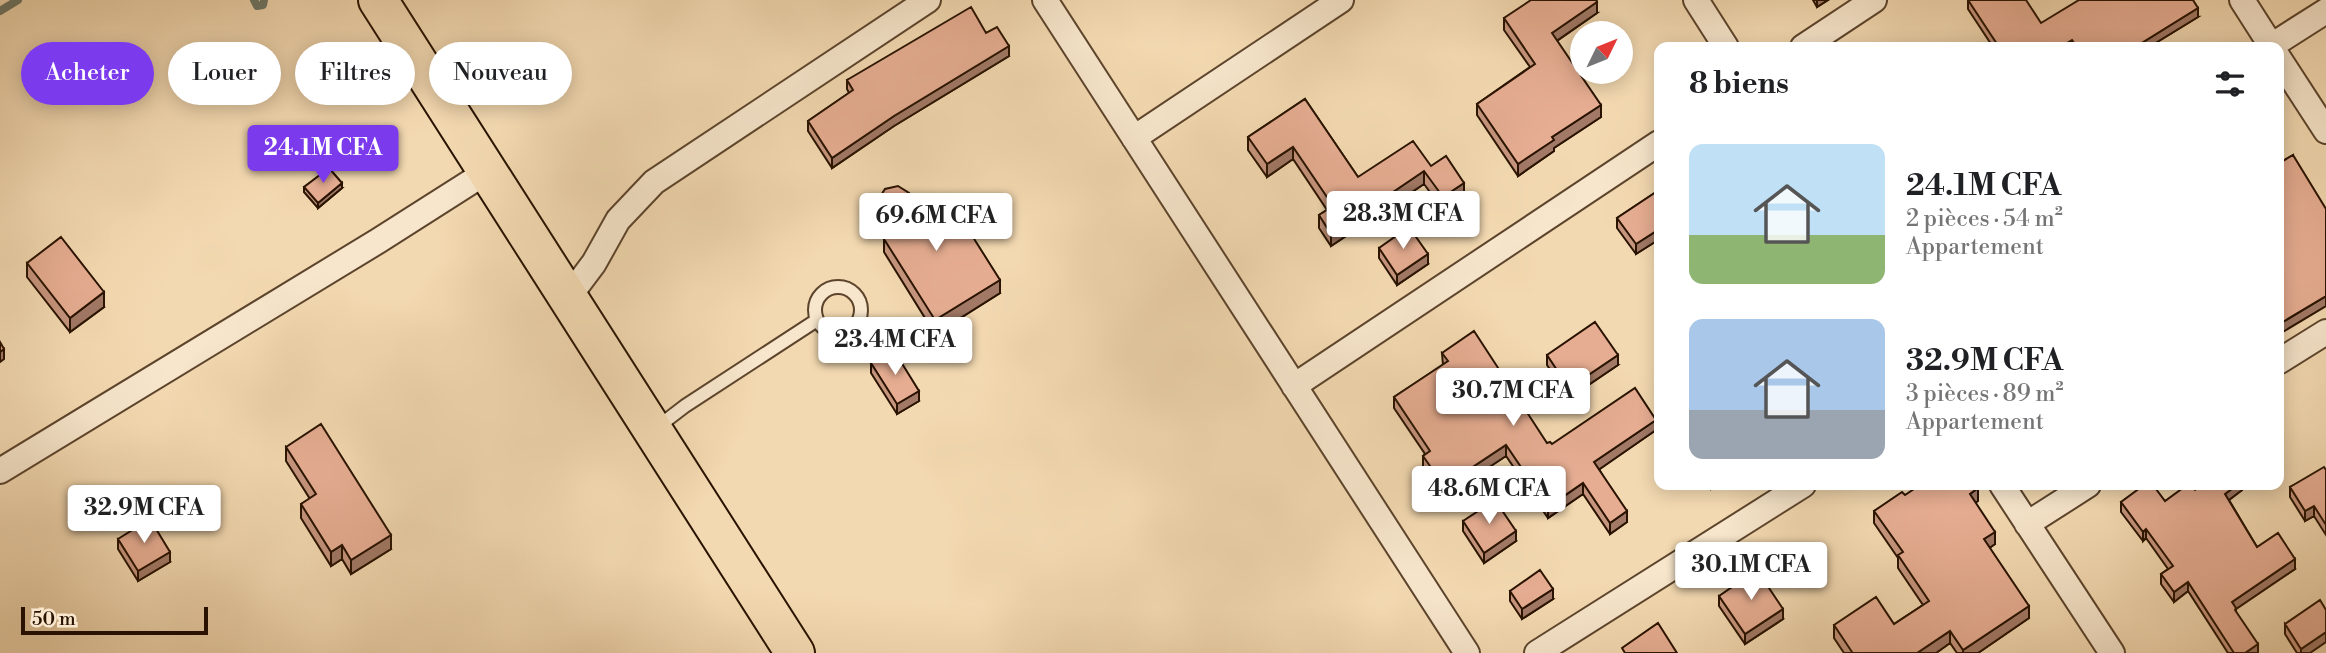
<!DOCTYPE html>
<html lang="fr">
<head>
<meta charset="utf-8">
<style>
	body { margin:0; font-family:"Libre Bodoni",serif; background:#f6f6f6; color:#202124; height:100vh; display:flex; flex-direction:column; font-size:26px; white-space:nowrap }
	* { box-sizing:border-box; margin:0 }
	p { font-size:23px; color:#757577 }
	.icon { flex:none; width:38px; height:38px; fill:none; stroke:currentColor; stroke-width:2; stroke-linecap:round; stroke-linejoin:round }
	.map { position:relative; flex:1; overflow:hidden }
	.details { position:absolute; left:1654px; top:42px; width:630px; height:448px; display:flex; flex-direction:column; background:#fff; border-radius:14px; box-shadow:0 4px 18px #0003 }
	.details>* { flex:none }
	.banner { position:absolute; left:21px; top:42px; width:665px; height:63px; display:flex; gap:14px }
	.needle { width:46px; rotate:47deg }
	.tools { position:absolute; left:1570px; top:21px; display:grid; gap:14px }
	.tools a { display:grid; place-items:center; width:63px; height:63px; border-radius:50%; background:#fff; box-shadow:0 4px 18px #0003; font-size:35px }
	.scale { position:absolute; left:21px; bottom:18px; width:187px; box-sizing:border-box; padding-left:7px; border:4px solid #291300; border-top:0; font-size:19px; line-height:24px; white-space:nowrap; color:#291300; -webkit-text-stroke:5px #f7e6cc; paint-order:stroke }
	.price { position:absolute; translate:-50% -60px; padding:0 16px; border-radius:7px; background:#fff; color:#222; font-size:23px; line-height:46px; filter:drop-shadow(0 2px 4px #0008) }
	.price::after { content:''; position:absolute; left:50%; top:42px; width:21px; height:16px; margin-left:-10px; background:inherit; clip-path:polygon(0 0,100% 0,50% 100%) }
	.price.selected { background:#7c3aed; color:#fff }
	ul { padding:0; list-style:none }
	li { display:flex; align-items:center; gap:21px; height:175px; padding:0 35px }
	li span { display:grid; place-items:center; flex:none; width:196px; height:140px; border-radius:14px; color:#555 }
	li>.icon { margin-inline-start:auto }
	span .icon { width:84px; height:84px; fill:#fffc; stroke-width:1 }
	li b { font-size:30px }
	h2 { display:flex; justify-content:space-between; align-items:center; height:84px; padding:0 35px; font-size:30px }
	.pill { padding:0 24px; border-radius:32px; background:#fff; box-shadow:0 4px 18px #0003; font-size:24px; line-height:63px }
	.pill.selected { background:#7c3aed; color:#fff }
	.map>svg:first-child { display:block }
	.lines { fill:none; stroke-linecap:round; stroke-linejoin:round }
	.stream { stroke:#6d7768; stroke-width:8 }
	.lane-casing { stroke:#5c442c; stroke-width:16 }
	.street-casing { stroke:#5c442c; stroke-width:28 }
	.highway-casing { stroke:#291300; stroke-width:42 }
	.lane { stroke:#f7e6cc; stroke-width:12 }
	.street { stroke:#f7e6cc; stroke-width:24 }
	.highway { stroke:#f3d9b1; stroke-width:38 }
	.wall { fill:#c6957e; stroke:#291300; stroke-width:2 }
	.shaded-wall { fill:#a17966; stroke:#291300; stroke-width:2 }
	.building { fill:#e6ad92; stroke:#291300; stroke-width:2 }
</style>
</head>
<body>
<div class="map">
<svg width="2326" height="653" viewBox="0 0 2326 653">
	<rect width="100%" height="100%" fill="#f3d9b1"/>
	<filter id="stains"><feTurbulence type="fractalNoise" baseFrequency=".00286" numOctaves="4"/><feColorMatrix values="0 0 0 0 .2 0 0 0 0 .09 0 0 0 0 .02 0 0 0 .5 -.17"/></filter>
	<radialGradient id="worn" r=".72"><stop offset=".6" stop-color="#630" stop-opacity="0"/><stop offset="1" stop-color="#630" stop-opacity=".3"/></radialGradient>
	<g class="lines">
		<path class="stream" d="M254,0L257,6L263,5L264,0
			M0,11L18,0"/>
		<g class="lane-casing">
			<path id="lane" d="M815 310a23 23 0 1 1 46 0a23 23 0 1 1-46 0Z
				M655,429L685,406L817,320"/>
		</g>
		<g class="street-casing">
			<path id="street" d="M1045,0L1467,653
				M1696,0L1726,47
				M2242,0L2272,47
				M2271,46L2326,11
				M1803,47L1874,0
				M2278,57L2326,131
				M1134,138L1341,0
				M567,299L594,263L618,220L654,182L928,0
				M2278,362L2326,332
				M1294,386L1659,143
				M0,471L378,241L488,171
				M2002,485L2112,653
				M2027,524L2088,485
				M1537,653L1803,485"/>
		</g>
		<g class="highway-casing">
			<path id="highway" d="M378,0L795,653"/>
		</g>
		<use href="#lane" class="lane"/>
		<use href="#street" class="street"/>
		<use href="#highway" class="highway"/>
	</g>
	<path class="wall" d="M1813,0H1828L1817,7Z
		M1968,0L2041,23L2198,17L2149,47H1993L1968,9Z
		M1597,13L1557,41L1601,117L1554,148V151L1518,176L1477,115V104L1530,67L1504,30V18Z
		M986,33L1009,56L894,126L832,168L808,131V121L849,93L847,89V80Z
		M1305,99L1358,177L1431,166L1464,196L1443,210L1424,184L1331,246L1319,228V215L1327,210L1293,159L1267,177L1248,150V137Z
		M2293,155L2281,333L2278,329V164Z
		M304,187L342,188L318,208L304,192Z
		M1659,190V242L1658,240L1636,254L1617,228V218Z
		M878,200L916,219L1000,293L935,334L884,252V239L892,234L881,227L878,213Z
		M1379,248L1428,264L1397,285L1379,258Z
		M27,263L104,307L70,332L27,277Z
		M1442,353L1547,443L1552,444L1656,430L1599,469L1627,522L1610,534L1583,494L1548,518L1506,456L1444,497L1423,467V456L1425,454L1394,408V397L1443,365Z
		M1547,355L1618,365L1569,398L1547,365Z
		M871,363L919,401L897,414L871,373Z
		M286,447L391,549L351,574L342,559L331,566L301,518V504L310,499L286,461Z
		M2326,470V535L2314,516L2305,521L2290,497V487Z
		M2242,485V490L2229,500L2257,547L2295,569L2236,608V612L2258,653H2228L2188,591L2174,602L2161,584V574L2168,569L2146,538L2143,541L2121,512V502L2165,501L2195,490Z
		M1905,495L1978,501L1975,502L1995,544L1989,548L2029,618L1978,653H1957L1950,643L1936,653H1844L1834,638V625L1894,624L1923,605L1898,568V558L1874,523V511Z
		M1463,521L1516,541L1484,563L1463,531Z
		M118,539L170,562L138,581L118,549Z
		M1510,591L1553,599L1522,619L1510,601Z
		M1719,596L1783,619L1745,644L1719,606Z
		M2285,624L2310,653H2297L2285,634Z"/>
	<path class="shaded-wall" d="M1817,0H1828L1817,7Z
		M1597,2V13L1552,44V33Z
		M2198,8V17L2149,47H2137V46Z
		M2072,40V47H2060Z
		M1009,46V56L894,126L832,168V158L894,116Z
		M1601,105V117L1554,148V151L1518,176V164L1552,137Z
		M1293,147V159L1267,177V164Z
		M1424,171V184L1331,246V234Z
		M342,183V188L318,208V203Z
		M1464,183V196L1443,210V197Z
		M1658,230V240L1636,254V244Z
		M1428,254V264L1397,285V275Z
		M1000,280V293L935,334V320Z
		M104,292V307L70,332V318Z
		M2326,296V306L2281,333V323Z
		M4,349V359L0,362V352Z
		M1618,355V365L1569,398V388Z
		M919,391V401L897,414V404Z
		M1656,420V430L1594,473V462Z
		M1506,445V456L1444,497V486Z
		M1583,483V494L1548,518V507Z
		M1711,485H1718L1711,489Z
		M2237,485H2242V490L2225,503V494Z
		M1978,488V501L1970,506V494Z
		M2314,506V516L2305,521V511Z
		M1627,511V522L1610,534V523Z
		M2146,529V538L2143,541V532Z
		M1516,531V541L1484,563V553Z
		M1995,532V544L1984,552V539Z
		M391,535V549L351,574V560Z
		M342,545V559L331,566V552Z
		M170,552V562L138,581V571Z
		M2295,559V569L2236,609V608V618L2232,602Z
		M2188,582V591L2174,602V592Z
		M1553,589V599L1522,619V609Z
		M2029,606V618L1978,653H1963V650Z
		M1783,609V619L1745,644V634Z
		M1950,631V643L1936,653H1917Z
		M2326,632V642L2310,653H2301V649Z
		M2258,644V653H2245Z"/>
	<path class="building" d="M1531,0H1596L1597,2L1552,33L1601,105L1552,137L1554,140L1518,164L1477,104L1535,64L1504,18Z
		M1968,0H2026L2041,23L2079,0H2193L2198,8L2137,46L2138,47H2077L2072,40L2060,47H1999Z
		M971,7L986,33L997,27L1009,46L894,116L832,158L808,121L853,90L847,80Z
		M1305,99L1358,177L1413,141L1431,166L1446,156L1464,183L1443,197L1424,171L1331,234L1319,215L1333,206L1293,147L1267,164L1248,137Z
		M2293,155L2326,209V296L2281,323L2278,319V164Z
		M329,168L342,183L318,203L304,187Z
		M898,186L909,193L916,219L949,199L1000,280L935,320L884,239L903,227L881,213L878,200L885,189Z
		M1659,190V232L1658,230L1636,244L1617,218Z
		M1409,227L1428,254L1397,275L1379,248Z
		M61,237L104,292L70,318L27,263Z
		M1595,322L1618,355L1569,388L1547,355Z
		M1474,331L1547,443L1550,442L1552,444L1635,388L1656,420L1594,462L1627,511L1610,523L1583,483L1548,507L1506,445L1444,486L1423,456L1430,451L1394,397L1448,361L1442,353Z
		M0,342L4,349L0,352Z
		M893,349L919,391L897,404L871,363Z
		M321,424L391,535L351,560L342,545L331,552L301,504L316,494L286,447Z
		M2324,467L2326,470V525L2314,506L2305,511L2290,487Z
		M1920,485H1975L1978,488L1970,494L1995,532L1984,539L2029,606L1963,650L1950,631L1917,653H1851L1852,652L1834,625L1876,597L1894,624L1929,601L1898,555L1903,552L1874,511L1902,492L1905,495Z
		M2144,485H2153L2165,501L2187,485H2191L2195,490L2202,485H2237L2225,494L2257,547L2278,533L2295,559L2232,602L2236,608L2235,610L2258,644L2245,653H2234L2188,582L2174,592L2161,574L2173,566L2146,529L2143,532L2121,502Z
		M1495,500L1516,531L1484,553L1463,521Z
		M150,519L170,552L138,571L118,539Z
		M1540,570L1553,589L1522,609L1510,591Z
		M1757,570L1783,609L1745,634L1719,596Z
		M2320,600L2326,610V632L2301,649L2285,624Z
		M1658,623L1677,653H1625L1622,648Z"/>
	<rect width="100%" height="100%" filter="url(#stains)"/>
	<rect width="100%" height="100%" fill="url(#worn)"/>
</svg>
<div class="tools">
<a><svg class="needle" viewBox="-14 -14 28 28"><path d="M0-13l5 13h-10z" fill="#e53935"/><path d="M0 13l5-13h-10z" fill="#757577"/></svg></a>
</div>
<div class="scale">50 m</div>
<b class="price selected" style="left:323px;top:185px">24.1M CFA</b>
<b class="price" style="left:1403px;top:251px">28.3M CFA</b>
<b class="price" style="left:936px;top:253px">69.6M CFA</b>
<b class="price" style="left:895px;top:377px">23.4M CFA</b>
<b class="price" style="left:1513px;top:428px">30.7M CFA</b>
<b class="price" style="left:1489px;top:526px">48.6M CFA</b>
<b class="price" style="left:144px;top:545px">32.9M CFA</b>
<b class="price" style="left:1751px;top:602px">30.1M CFA</b>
<div class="banner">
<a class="pill selected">Acheter</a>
<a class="pill">Louer</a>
<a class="pill">Filtres</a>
<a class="pill">Nouveau</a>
</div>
<section class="details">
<h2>8 biens<svg class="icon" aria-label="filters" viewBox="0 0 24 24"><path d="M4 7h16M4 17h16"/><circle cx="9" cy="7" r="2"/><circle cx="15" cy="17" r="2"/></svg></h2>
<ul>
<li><span style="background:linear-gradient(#bfe0f5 65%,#8fb573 0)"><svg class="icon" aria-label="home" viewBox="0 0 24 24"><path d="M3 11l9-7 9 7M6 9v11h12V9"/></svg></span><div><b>24.1M CFA</b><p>2 pièces · 54 m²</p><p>Appartement</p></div></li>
<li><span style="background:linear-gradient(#a9c7e8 65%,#9aa5b1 0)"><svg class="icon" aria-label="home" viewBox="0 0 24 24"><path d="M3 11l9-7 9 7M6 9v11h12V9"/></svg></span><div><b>32.9M CFA</b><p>3 pièces · 89 m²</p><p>Appartement</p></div></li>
</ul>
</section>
</div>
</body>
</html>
